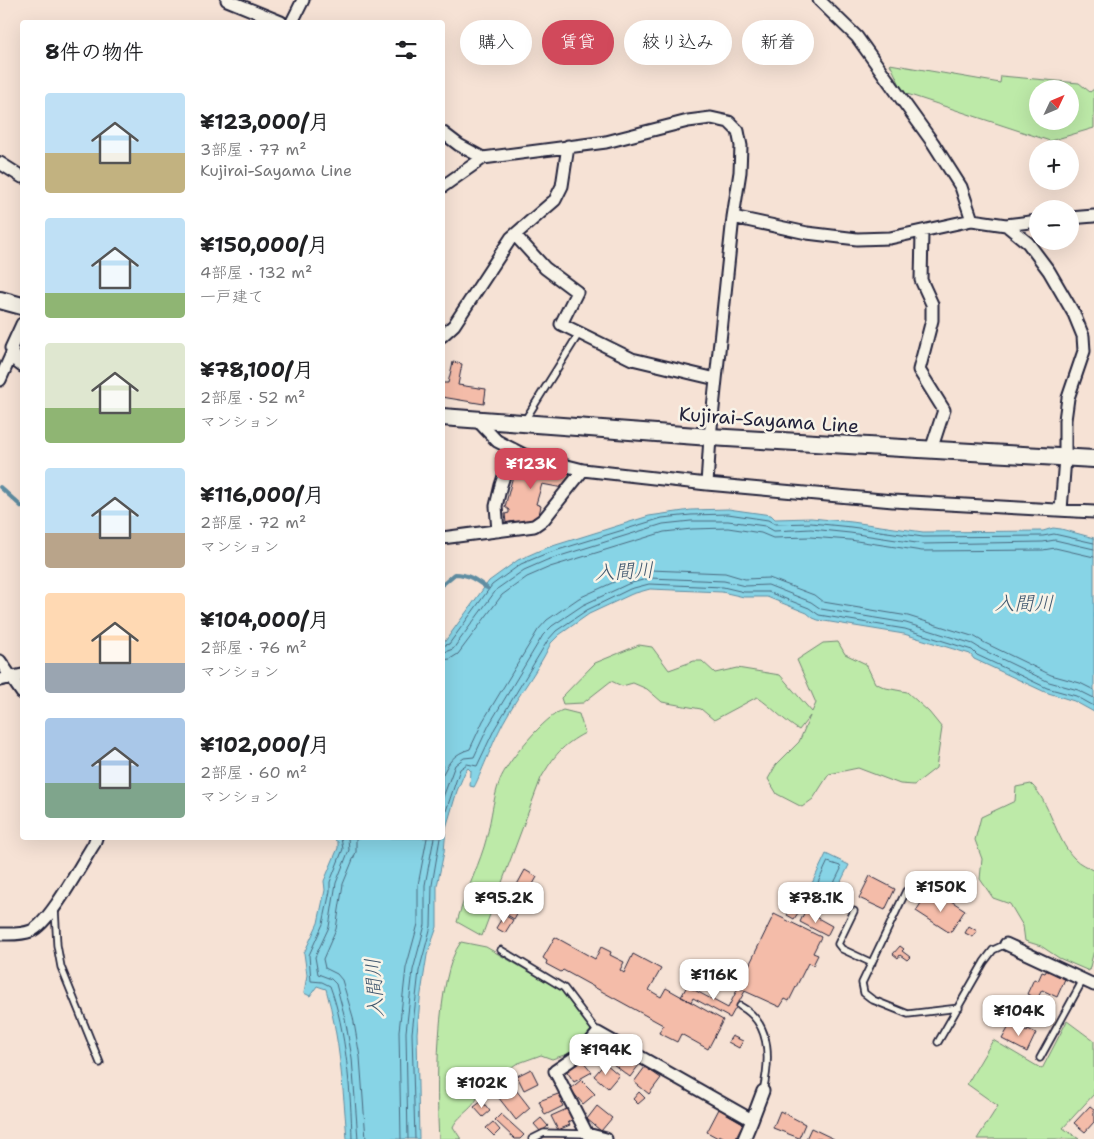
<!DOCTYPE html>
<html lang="ja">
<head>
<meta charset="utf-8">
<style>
	body { margin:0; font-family:"Shantell Sans","Klee One",sans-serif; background:#f6f6f6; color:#202124; height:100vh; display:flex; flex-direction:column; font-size:19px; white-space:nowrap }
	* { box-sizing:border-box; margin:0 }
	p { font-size:16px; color:#757577 }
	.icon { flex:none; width:28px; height:28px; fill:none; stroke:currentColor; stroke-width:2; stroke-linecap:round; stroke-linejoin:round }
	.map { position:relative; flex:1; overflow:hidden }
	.side { position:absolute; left:20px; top:20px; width:425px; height:820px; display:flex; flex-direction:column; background:#fff; border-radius:5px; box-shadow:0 5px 20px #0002 }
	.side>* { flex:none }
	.top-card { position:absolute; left:460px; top:20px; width:475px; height:45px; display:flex; gap:10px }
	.needle { width:32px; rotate:46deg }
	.buttons { position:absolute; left:1029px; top:80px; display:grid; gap:10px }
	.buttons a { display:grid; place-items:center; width:50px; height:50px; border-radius:50%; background:#fff; box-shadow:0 5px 20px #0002; font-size:25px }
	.price { position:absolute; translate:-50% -42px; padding:0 11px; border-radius:10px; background:#fff; color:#222; font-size:16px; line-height:32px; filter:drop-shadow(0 1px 2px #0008) }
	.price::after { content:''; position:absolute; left:50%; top:30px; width:15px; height:11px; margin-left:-8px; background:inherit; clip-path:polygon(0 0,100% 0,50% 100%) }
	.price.active { background:#d1495b; color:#fff }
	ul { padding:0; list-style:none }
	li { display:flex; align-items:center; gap:15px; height:125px; padding:0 25px }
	li span { display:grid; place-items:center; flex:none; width:140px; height:100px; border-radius:5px; color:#555 }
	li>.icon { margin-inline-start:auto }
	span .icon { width:60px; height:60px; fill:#fffc; stroke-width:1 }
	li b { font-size:21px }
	h2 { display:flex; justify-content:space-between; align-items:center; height:60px; padding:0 25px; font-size:21px }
	.chip { padding:0 18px; border-radius:22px; background:#fff; box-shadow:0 5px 20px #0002; font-size:18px; line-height:45px }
	.chip.active { background:#d1495b; color:#fff }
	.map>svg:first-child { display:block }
	.green { fill:#bdeaa8; stroke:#708672; fill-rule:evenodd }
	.water { fill:#87d4e6; stroke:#5f8da2 }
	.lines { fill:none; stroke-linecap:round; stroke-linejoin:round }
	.shore { stroke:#4a697f; stroke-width:1 }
	.stream { stroke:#5f8da2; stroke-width:4 }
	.building { fill:#f4bca9; stroke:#22223b }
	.service-casing { stroke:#22223b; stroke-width:9 }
	.minor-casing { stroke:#22223b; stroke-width:15 }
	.secondary-casing { stroke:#22223b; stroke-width:20 }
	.service { stroke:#f7f3e8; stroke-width:5.5 }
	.minor { stroke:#f7f3e8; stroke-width:11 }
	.secondary { stroke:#f7f3e8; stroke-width:16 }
	.labels { text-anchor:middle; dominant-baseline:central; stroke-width:5; stroke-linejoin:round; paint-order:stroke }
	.street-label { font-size:19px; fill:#22223b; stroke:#f7f3e8 }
	.water-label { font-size:20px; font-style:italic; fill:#40576e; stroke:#f7f3e8 }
</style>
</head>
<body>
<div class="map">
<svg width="1094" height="1139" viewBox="0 0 1094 1139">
	<rect width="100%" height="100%" fill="#f6e2d5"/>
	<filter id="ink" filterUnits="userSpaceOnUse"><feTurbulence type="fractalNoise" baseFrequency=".02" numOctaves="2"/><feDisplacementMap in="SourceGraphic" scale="10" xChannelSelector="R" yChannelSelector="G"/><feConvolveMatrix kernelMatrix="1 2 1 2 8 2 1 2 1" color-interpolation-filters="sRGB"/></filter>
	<g filter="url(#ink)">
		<path class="green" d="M890,64L1000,83L1001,76L1079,83L1090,92L1094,89V128L1050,141L904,93ZM1038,89H1070V121H1038Z
			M838,642L845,654L866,664L875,683L886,688L907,692L929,712L942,728L936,768L914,785L900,784L858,768L829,774L813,799L802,807L777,794L768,779L776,765L799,742L810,716L799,730C784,721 772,707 757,697L714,720L701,709L662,702L647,689L633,683L622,686L611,681L583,703L563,704L561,698L595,663L639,645L652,647L669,670L694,661H702L715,673L737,668L780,675L812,712L816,703L797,660L823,643Z
			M563,710L579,714L585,733C562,745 554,756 541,778L482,936L457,922C464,896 476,872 484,847C491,825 492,801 500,780C506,763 546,715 563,710Z
			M1031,784C1049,800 1056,840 1074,858C1079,864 1088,867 1094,871V950L1089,971L1059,958L1041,946L1025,941L1023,926L1010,904L993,898L980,879L982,859L975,840L981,817L1015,801L1016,787Z
			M461,942L486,947L561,990L593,1033L577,1051L552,1059L541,1055L516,1064L478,1091C479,1107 459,1113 453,1127L461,1139H439C436,1095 435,976 461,942Z
			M1067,1021L1094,1041V1094L1063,1128L1079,1139H977L998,1106L967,1084L993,1040L1042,1069Z"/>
		<path class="water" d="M728,509L771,515L775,519L811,518L852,522L923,532L1043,531L1053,528L1061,529L1094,538V712L1074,701L1045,692L974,659L970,654L950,648L904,634L818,620L813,618L807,613L767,597H744L722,592L650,589L632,594L589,614L559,635L551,643C536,675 512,702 497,735C493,743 476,785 474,787L470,786L471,771L468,768L465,772L457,791L446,828L444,852L437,886V927L427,955L420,1000L417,1033L419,1139H347C343,1088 340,1038 326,989L317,986L310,996L304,993L307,975L304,953L318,923L325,890L324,881L338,848V842L335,840L337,838H442L443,644L489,581L518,560L543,549L649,516L691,510Z
			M826,854L849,865L828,908L805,898Z"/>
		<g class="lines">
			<path class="shore" d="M442,646L449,644L492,585L521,564L545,554L662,518L691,515L728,514L768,520L775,524L811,523L851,527L923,537L1043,536L1054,534L1094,543
				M442,653L453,649L497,589L524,570L547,560L663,524L691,521H728L765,526L774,531L811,529L850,533L923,544L1043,542L1055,540L1094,549
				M442,660L450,659L458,654L502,595L527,577L550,567L664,532L692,529L728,528L761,533L773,538L810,537L850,540L922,551L1043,550L1055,548L1094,557
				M442,776C449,761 454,754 470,749L483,721L538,630L547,620L579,598L625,577L650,570L725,573L745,579L769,578L814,595L823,602L908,616L975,637L985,643L1051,675L1080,683L1094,690
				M442,800L455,765L464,758L474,757L489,725L543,635L552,626L583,605L628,584L650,578L724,581L745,586L768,585L811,602L821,609L906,623L973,644L981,649L1049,682L1078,690L1094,698
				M442,823L460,769L467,764L477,766L495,728L548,640L556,631L587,610L630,589L649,584L723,587L744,592H768L809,608L819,615L905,629L972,650L977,655L1047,688L1076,696L1094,706
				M341,838L343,849L330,882V891L323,924L309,955L311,981L322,982L330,986C346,1029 351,1093 352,1139
				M348,838L349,850L336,883L329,927L315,957L318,974L331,979L336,984L345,1018L352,1058L358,1139
				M356,838V852L343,884L336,929L323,959L325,968L337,974L342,980L353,1017L360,1057L366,1139
				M828,862L840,866L841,869L826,899L824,901L813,894Z
				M401,1139L399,1031L406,968L418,924V885L427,838
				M408,1139L406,1032L413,970L425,925V885L434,838
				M415,1139L412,1033L419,971L431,926L432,885L440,838"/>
			<path class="stream" d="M0,487L22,507
				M442,585L455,574C468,574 476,580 487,588"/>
		</g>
		<path class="building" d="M453,362L462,364L458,385L486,389L484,404L442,397V383H448Z
			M527,463L566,471L570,475L569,481L563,488L542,484L536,504L541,506L538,519L533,518L532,521H522L518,524L515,521L506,523L505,514L509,513V510L505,507L516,464L522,466Z
			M525,870L537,877L514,919L502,912Z
			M870,876L895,889L885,910L859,898Z
			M926,895L943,906L948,899L965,910L950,933L916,911Z
			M793,905L800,910L794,919L787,915Z
			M805,911L832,926L827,936L800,922Z
			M774,914L821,937L813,953L818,955L813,965L808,963L789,1001L785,999L780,1007L738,988Z
			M504,915L513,920L505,933L496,928Z
			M969,926L977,931L973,937L965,933Z
			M555,937L595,959L601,947L611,952L610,955L624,962L620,970L624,973L633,954L661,969L649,990L661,997L666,988L723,1020L708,1049L681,1034L677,1042L659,1033L663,1025L563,970L561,972L546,964L547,961L543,958Z
			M900,946L904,949L902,951L910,957L907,960L900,955L898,958L893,954Z
			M1047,970L1065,979L1057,997L1042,990L1037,999L1027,994L1034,979L1038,981L1042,972L1045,973Z
			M687,986L728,1008L738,988L745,991L730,1018L693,998L691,1002L681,997Z
			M1024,999L1053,1013L1046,1027L1017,1014Z
			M1011,1023L1027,1031L1028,1029L1036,1033L1027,1052L1002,1039Z
			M732,1036L743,1041L739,1048L728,1042Z
			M597,1039L612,1050L604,1061L590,1050Z
			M617,1050L639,1065L630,1077L609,1061Z
			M582,1060L592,1072L574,1082L566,1070Z
			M605,1063L619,1075L608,1088L594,1076Z
			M645,1067L661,1078L649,1094L634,1082Z
			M531,1069L538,1083L524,1090L517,1076Z
			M581,1080L595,1094L583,1104L570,1089Z
			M509,1081L530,1108L516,1120L495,1093Z
			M639,1092L645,1098L638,1104L633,1099Z
			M561,1093L564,1101L561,1102L563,1106L545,1115L539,1101Z
			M482,1101L490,1111L483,1117L474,1107Z
			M597,1106L612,1118L601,1131L587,1119Z
			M1090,1106L1094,1109V1122L1085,1132L1074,1123Z
			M569,1108L573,1120L568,1122L570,1125L558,1130L551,1116Z
			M719,1109L743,1123L735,1139H727L719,1135L718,1138L707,1132Z
			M780,1111L805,1124L799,1138L773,1128Z
			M501,1114L524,1135L520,1139H515L495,1120Z
			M541,1118L548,1126L541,1132L534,1124Z
			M493,1122L500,1130L494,1136L486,1128Z
			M811,1128L834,1139H806Z"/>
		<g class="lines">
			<g class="service-casing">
				<path id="service" d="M525,420L580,332
					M906,891L862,983L864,993L873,1000L908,1014L959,1008
					M55,909L57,945L61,967L100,1063
					M854,911L838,944L842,949L872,963
					M501,950L564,988L598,1033
					M740,1006C772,1023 770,1061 763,1091
					M938,1042L984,962L993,950L1006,944
					M1040,1058L1083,980
					M532,1139L544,1133L587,1134"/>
			</g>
			<g class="minor-casing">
				<path id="minor" d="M227,0L281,22
					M819,0L857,37L933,143L961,187L972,220
					M292,22L303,0
					M442,132L459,145L483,158L606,142L688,121L711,118L729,122L738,131L741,146L740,172L733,217L807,233L857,239L890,238L972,220L1006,225L1038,221
					M0,163L22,177
					M442,187L483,158
					M1070,218L1094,216
					M1006,225L1028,243L1049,271L1074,314L1083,336L1084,351L1068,398L1065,420V458L1061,510
					M922,233L921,280L932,304V320L919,370L944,410L931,450
					M515,235L545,268L577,292L561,324L632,359L716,379
					M22,324L11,348L18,363L22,366
					M442,336L454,325L511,238L555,200L562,186L568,146
					M0,380L13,351
					M478,421L497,441L524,455L583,470L707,484L893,501L1094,512
					M707,484L710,437L733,217
					M498,531L496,506L501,485L513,449
					M442,538L534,526L544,519L583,470
					M0,661L22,693
					M0,680L22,675
					M0,934C10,934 21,935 31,931C50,923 81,864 94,844L96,838
					M1006,944L1094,985
					M752,1120L763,1091
					M606,1139L587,1134L555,1071L580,1054L598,1033L752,1120L744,1139"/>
			</g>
			<g class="secondary-casing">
				<path id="secondary" d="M0,300L22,306
					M442,417L710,437L1094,459"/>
			</g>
			<use href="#service" class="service"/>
			<use href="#minor" class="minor"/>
			<use href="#secondary" class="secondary"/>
		</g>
	</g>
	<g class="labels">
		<g class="street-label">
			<text transform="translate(769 420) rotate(4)">Kujirai-Sayama Line</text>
		</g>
		<g class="water-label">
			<text transform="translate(624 571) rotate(-3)">入間川</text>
			<text x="1024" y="603">入間川</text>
			<text transform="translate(374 988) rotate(-94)">入間川</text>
		</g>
	</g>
</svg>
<div class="buttons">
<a><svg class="needle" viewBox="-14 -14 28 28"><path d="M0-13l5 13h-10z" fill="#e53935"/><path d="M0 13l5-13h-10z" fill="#757577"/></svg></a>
<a>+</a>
<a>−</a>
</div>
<b class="price active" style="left:531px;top:490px">¥123K</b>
<b class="price" style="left:941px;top:913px">¥150K</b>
<b class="price" style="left:504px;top:924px">¥95.2K</b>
<b class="price" style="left:816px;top:924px">¥78.1K</b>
<b class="price" style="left:714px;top:1001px">¥116K</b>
<b class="price" style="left:1019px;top:1037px">¥104K</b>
<b class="price" style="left:606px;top:1076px">¥194K</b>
<b class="price" style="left:482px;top:1109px">¥102K</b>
<div class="top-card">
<a class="chip">購入</a>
<a class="chip active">賃貸</a>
<a class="chip">絞り込み</a>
<a class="chip">新着</a>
</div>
<section class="side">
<h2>8件の物件<svg class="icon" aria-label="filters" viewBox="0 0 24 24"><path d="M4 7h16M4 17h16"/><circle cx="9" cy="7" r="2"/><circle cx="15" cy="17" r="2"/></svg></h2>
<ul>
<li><span style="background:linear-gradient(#bfe0f5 60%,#c2b280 0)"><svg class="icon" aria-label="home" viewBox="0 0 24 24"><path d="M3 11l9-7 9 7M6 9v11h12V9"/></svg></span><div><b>¥123,000/月</b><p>3部屋 · 77 m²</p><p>Kujirai-Sayama Line</p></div></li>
<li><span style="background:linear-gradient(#bfe0f5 75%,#8fb573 0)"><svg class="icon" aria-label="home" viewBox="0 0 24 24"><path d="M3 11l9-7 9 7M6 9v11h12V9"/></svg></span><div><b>¥150,000/月</b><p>4部屋 · 132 m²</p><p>一戸建て</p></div></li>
<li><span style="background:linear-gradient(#dfe7d0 65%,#8fb573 0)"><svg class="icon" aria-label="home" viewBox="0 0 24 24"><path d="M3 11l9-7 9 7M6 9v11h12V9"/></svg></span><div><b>¥78,100/月</b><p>2部屋 · 52 m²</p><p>マンション</p></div></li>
<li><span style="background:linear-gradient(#bfe0f5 65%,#b9a48a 0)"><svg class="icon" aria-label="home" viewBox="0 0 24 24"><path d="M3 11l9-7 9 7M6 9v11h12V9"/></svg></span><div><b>¥116,000/月</b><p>2部屋 · 72 m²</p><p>マンション</p></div></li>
<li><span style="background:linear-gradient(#ffd9b3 70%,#9aa5b1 0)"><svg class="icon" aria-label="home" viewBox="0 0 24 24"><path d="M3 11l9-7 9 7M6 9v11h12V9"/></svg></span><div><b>¥104,000/月</b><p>2部屋 · 76 m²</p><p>マンション</p></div></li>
<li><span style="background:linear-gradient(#a9c7e8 65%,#7fa58c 0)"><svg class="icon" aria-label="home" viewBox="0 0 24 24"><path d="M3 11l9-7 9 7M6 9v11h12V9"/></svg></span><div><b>¥102,000/月</b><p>2部屋 · 60 m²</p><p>マンション</p></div></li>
</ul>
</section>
</div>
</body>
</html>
